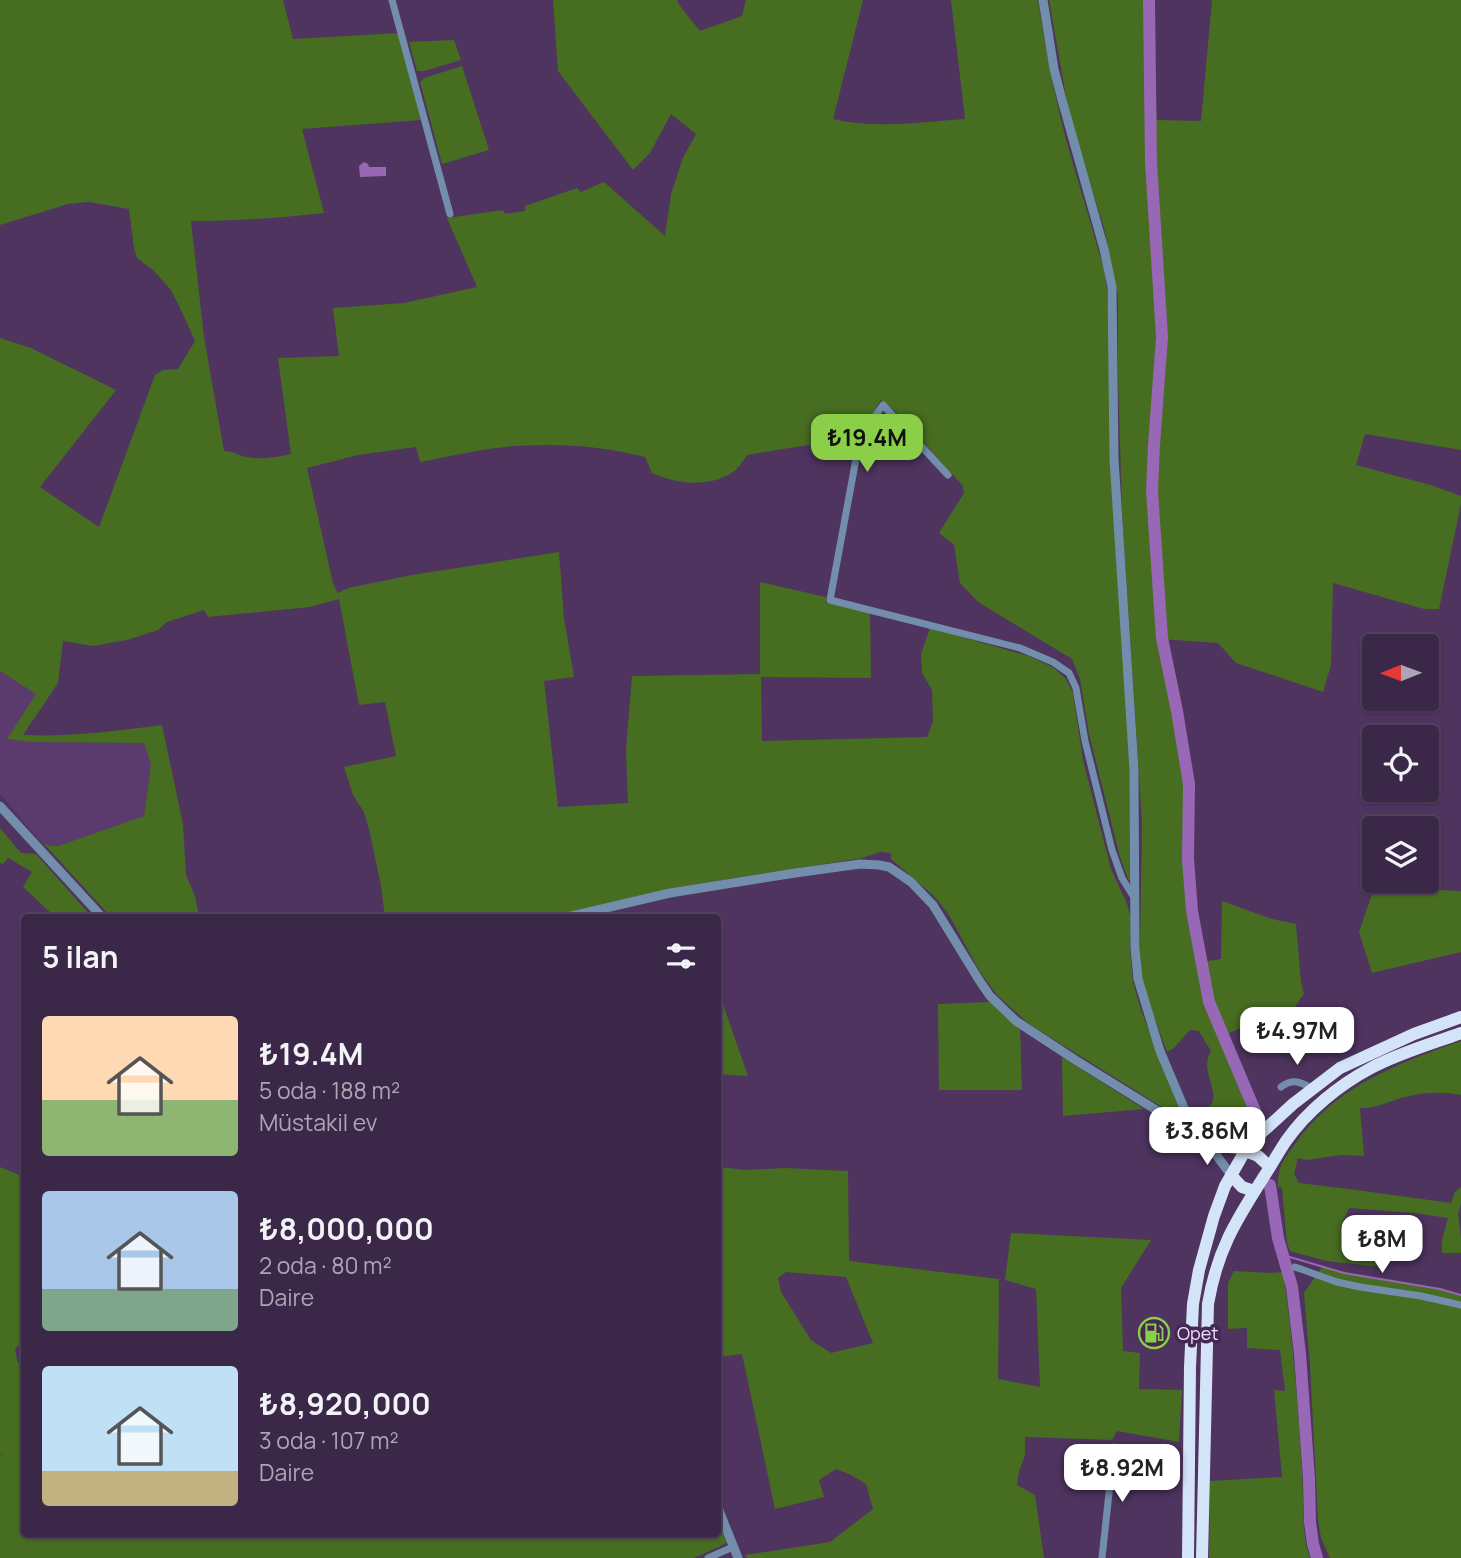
<!DOCTYPE html>
<html lang="tr">
<head>
<meta charset="utf-8">
<style>
	body { margin:0; font-family:Manrope,sans-serif; background:#463352; color:#f1f3f6; height:100vh; display:flex; flex-direction:column; font-size:26px; white-space:nowrap }
	* { box-sizing:border-box; margin:0 }
	p { font-size:23px; color:#aca5b4 }
	.icon { flex:none; width:38px; height:38px; fill:none; stroke:currentColor; stroke-width:2; stroke-linecap:round; stroke-linejoin:round }
	.map { position:relative; flex:1; overflow:hidden }
	.details { position:absolute; left:21px; top:914px; width:700px; height:623px; display:flex; flex-direction:column; background:#3b2748; border-radius:7px; box-shadow:0 2px 5px #0004,0 0 0 2px #544460 }
	.details>* { flex:none }
	.needle { width:46px; rotate:269deg }
	.fabs { position:absolute; left:1362px; top:634px; display:grid; gap:14px }
	.fabs a { display:grid; place-items:center; width:77px; height:77px; border-radius:7px; background:#3b2748; box-shadow:0 2px 5px #0004,0 0 0 2px #544460; font-size:35px }
	.price { position:absolute; translate:-50% -60px; padding:0 16px; border-radius:14px; background:#fff; color:#222; font-size:23px; line-height:46px; filter:drop-shadow(0 2px 4px #0008) }
	.price::after { content:''; position:absolute; left:50%; top:42px; width:21px; height:16px; margin-left:-10px; background:inherit; clip-path:polygon(0 0,100% 0,50% 100%) }
	.price.active { background:#8bce47; color:#111 }
	ul { padding:0; list-style:none }
	li { display:flex; align-items:center; gap:21px; height:175px; padding:0 21px }
	li span { display:grid; place-items:center; flex:none; width:196px; height:140px; border-radius:7px; color:#555 }
	li>.icon { margin-inline-start:auto }
	span .icon { width:84px; height:84px; fill:#fffc; stroke-width:1 }
	li b { font-size:30px }
	h2 { display:flex; justify-content:space-between; align-items:center; height:84px; padding:0 21px; font-size:30px }
	.map>svg:first-child { display:block }
	.built { fill:#5b3b6e }
	.green { fill:#476d21; fill-rule:evenodd }
	.water { fill:#9867b5 }
	.lines { fill:none; stroke-linecap:round; stroke-linejoin:round }
	.stream { stroke:#9867b5; stroke-width:2 }
	.river { stroke:#9867b5; stroke-width:12 }
	.minor { stroke:#738ead; stroke-width:7 }
	.tertiary { stroke:#738ead; stroke-width:9 }
	.trunk { stroke:#d4e4f8; stroke-width:12 }
	.labels { text-anchor:middle; dominant-baseline:central; stroke-width:7; stroke-linejoin:round; paint-order:stroke }
	.poi-label { font-size:18px; fill:#f1e1fc; stroke:#452954; text-anchor:start }
</style>
</head>
<body>
<div class="map">
<svg width="1461" height="1558" viewBox="0 0 1461 1558">
	<rect width="100%" height="100%" fill="#4f3460"/>
	<path class="built" d="M0,671L37,694L8,739L32,742L144,743L151,764L144,816L58,846H51L44,844L38,839L0,793Z"/>
	<path class="green" d="M0,0H283L293,39L398,33L421,120L302,129L324,213C280,218 235,221 191,221L204,337L224,451C232,451 238,455 246,457C259,460 278,457 291,454L278,358L339,356L333,308L404,303L477,287L447,218L503,210L505,214L525,211V206L577,188L581,192L604,182L665,236L671,194L683,158L696,134L671,114L650,153L633,170L558,71L553,0H677L680,6L700,31L742,16L746,0H863L833,119C873,129 923,122 965,119L951,0H1038C1045,47 1054,93 1066,139C1078,183 1092,226 1104,270L1107,291L1132,814L1131,881L1128,879L1120,857L1089,734L1080,679L1072,659L978,602L960,583L954,545L939,533L964,493L963,486L894,410L881,400L856,440L801,446L747,455C743,461 738,469 733,472C709,488 676,484 652,473L645,457C604,446 559,443 516,446C484,448 452,456 420,462L416,447L358,455L307,468L333,583L338,593L348,588L412,575L559,552L564,618L574,677L544,681L558,807L628,803L626,750L632,676L760,674V582L826,597V602L870,612L871,678L761,677L762,741L927,737L933,722L932,690L922,673L921,654L930,628L1029,656L1054,668L1066,679L1073,693L1083,760L1111,869L1127,904L1131,919L1130,949L1133,982L1141,1010L1181,1114L1180,1115L1177,1116L1157,1104L1029,1024L997,995L980,972L949,915L935,897L891,859V853L880,852L862,858L672,888L547,917H385L381,886L369,829L364,812L353,795L344,767L396,756L385,702L359,705L339,599L310,607L208,617L204,610L167,622L158,630L127,640L93,646L63,641L58,683L23,735C70,737 116,731 162,725L183,824L186,875L195,896L199,917H111L44,844L51,846H58L144,816L151,764L144,743L31,742L7,739L36,694L0,671V338L31,348L116,390L40,487L99,527L155,375L163,370L178,369L195,341L182,312L171,290L153,270L137,258L134,248L129,209L89,202L68,204L0,225Z
		M1049,0H1149L1151,92L1156,109L1157,120L1201,121L1212,0H1461V450L1365,434L1356,465L1434,486L1461,496V504L1439,609H1424L1333,583L1331,665L1323,692L1236,663L1218,643L1162,639L1189,784L1188,859L1192,911L1202,962L1221,959L1222,901L1272,919L1296,924L1301,982L1304,994L1292,1011L1275,1019L1259,1021L1224,1035L1258,1118C1255,1122 1252,1128 1249,1132C1238,1144 1215,1144 1203,1132C1199,1127 1195,1119 1192,1113C1237,1104 1195,1077 1211,1051L1199,1031L1190,1030L1174,1048L1167,1052L1141,980L1140,945L1142,824L1122,512L1118,376V296L1104,228L1070,119Z
		M454,40L461,60L424,71H417L409,42Z
		M462,66L489,150L442,164L420,82L424,78Z
		M0,828L21,853L36,854L92,917H55L23,887L32,872L8,858L3,864L0,863Z
		M1378,880H1409L1438,890L1461,891V952L1372,973L1359,932L1372,894Z
		M718,990L748,1076L718,1074Z
		M991,1002L1004,1016L1020,1028L1022,1090H939L938,1004Z
		M1461,1041V1095C1445,1092 1426,1092 1410,1096C1393,1099 1377,1109 1360,1108L1364,1156L1341,1155L1307,1160L1298,1158L1294,1174L1299,1183L1349,1189L1451,1203L1455,1192L1461,1187V1204L1458,1213L1461,1238V1253H1442V1240L1448,1218L1414,1213L1349,1208L1340,1229L1393,1234L1380,1267L1326,1261L1290,1251L1287,1243L1282,1188L1278,1187C1277,1167 1284,1159 1295,1144C1337,1085 1397,1064 1461,1041Z
		M1062,1057L1144,1109L1063,1116Z
		M0,1167L24,1177V1342L15,1348L17,1360L24,1372V1533H718V1520L727,1543L694,1558H0V1456L4,1453L0,1455Z
		M718,1167L747,1170L784,1168L848,1171L849,1261L999,1279L998,1379L1040,1387L1036,1289L1005,1280L1011,1233L1151,1240L1121,1288L1123,1351L1140,1353L1139,1389L1182,1390L1179,1442L1117,1431L1112,1440L1025,1437V1455L1019,1472L1017,1485L1035,1495L1044,1558H747L745,1555L830,1542L873,1509L866,1484L851,1475L836,1469L819,1480L824,1497L775,1509L742,1354L718,1357ZM786,1272L846,1277L873,1343L831,1353L811,1340L781,1292L778,1278Z
		M1322,1267C1368,1279 1416,1281 1461,1295V1558H1330L1321,1538L1318,1520L1310,1365L1304,1293Z
		M1234,1271L1270,1273L1283,1272C1293,1338 1298,1405 1302,1472C1304,1497 1301,1535 1310,1558H1209L1210,1481L1282,1477L1274,1390L1285,1391L1280,1350L1247,1348V1328L1228,1329V1283Z"/>
	<path class="water" d="M364,162L368,164L369,167H386V176L360,177L359,166Z"/>
	<g class="lines">
		<path class="stream" d="M1283,1255L1344,1273L1440,1289L1461,1295"/>
		<path class="river" d="M1149,0L1151,162L1162,337L1154,445L1152,491L1162,638L1177,711L1189,784L1188,859L1192,911L1209,1002L1258,1118
			M1270,1185L1278,1238L1292,1287L1300,1354L1309,1479L1310,1522L1313,1544L1317,1558"/>
		<path class="minor" d="M392,0L450,214
			M948,475L883,405L865,430L858,448L830,600L1020,648L1053,662L1069,673L1076,688L1085,741L1112,850L1122,878L1135,899
			M1281,1087C1293,1078 1301,1082 1313,1089
			M1295,1267L1337,1282L1360,1287L1421,1296L1461,1305
			M708,1558L733,1547
			M1102,1558L1114,1447"/>
		<path class="tertiary" d="M1043,0L1054,69L1062,100L1104,249L1112,287L1114,459L1134,770L1135,948L1138,979L1160,1051L1195,1134
			M0,806L102,917
			M567,917L670,893L795,873L860,864L879,865L889,867L911,882L933,905L979,980L990,996L1016,1021L1077,1061L1195,1134L1214,1152L1231,1175
			M1208,1142L1220,1147L1245,1151
			M718,1508L738,1558"/>
		<path class="trunk" d="M1245,1151L1258,1156L1270,1167
			M1231,1175L1242,1187L1254,1191
			M1188,1558L1190,1367L1193,1304L1199,1270L1214,1216L1225,1186L1245,1151L1258,1136L1293,1104L1340,1068L1414,1034L1461,1017
			M1202,1558L1208,1304C1217,1251 1235,1222 1263,1178C1271,1166 1278,1153 1286,1141C1307,1111 1339,1085 1371,1068C1399,1053 1431,1044 1461,1033"/>
	</g>
	<defs>
		<g id="fuel-ring" transform="scale(1.575)"><circle r="9.5" fill="#452954" stroke="#8bce47" stroke-width="1.5"/><path d="M-5.5-6h7V0h2V4h1.3V-2.5L3-4.5l.8-.8L6-3V5H2.5V1h-1V6h-7ZM-4.2-4.7v3.2H.2V-4.7Z" fill="#8bce47"/></g>
	</defs>
	<g fill-rule="evenodd">
		<use href="#fuel-ring" x="1154" y="1333"/>
	</g>
	<g class="labels">
		<g class="poi-label">
			<text x="1177" y="1333">Opet</text>
		</g>
	</g>
</svg>
<div class="fabs">
<a><svg class="needle" viewBox="-14 -14 28 28"><path d="M0-13l5 13h-10z" fill="#e53935"/><path d="M0 13l5-13h-10z" fill="#aca5b4"/></svg></a>
<a><svg class="icon" aria-label="locate" viewBox="0 0 24 24"><circle cx="12" cy="12" r="6"/><path d="M12 2v4M12 18v4M2 12h4M18 12h4"/></svg></a>
<a><svg class="icon" aria-label="layers" viewBox="0 0 24 24"><path d="M12 4l9 5-9 5-9-5zM3 14l9 5 9-5"/></svg></a>
</div>
<b class="price active" style="left:867px;top:474px">₺19.4M</b>
<b class="price" style="left:1297px;top:1067px">₺4.97M</b>
<b class="price" style="left:1207px;top:1167px">₺3.86M</b>
<b class="price" style="left:1382px;top:1275px">₺8M</b>
<b class="price" style="left:1122px;top:1504px">₺8.92M</b>
<section class="details">
<h2>5 ilan<svg class="icon" aria-label="filters" viewBox="0 0 24 24"><path d="M4 7h16M4 17h16"/><circle cx="9" cy="7" r="2"/><circle cx="15" cy="17" r="2"/></svg></h2>
<ul>
<li><span style="background:linear-gradient(#ffd9b3 60%,#8fb573 0)"><svg class="icon" aria-label="home" viewBox="0 0 24 24"><path d="M3 11l9-7 9 7M6 9v11h12V9"/></svg></span><div><b>₺19.4M</b><p>5 oda · 188 m²</p><p>Müstakil ev</p></div></li>
<li><span style="background:linear-gradient(#a9c7e8 70%,#7fa58c 0)"><svg class="icon" aria-label="home" viewBox="0 0 24 24"><path d="M3 11l9-7 9 7M6 9v11h12V9"/></svg></span><div><b>₺8,000,000</b><p>2 oda · 80 m²</p><p>Daire</p></div></li>
<li><span style="background:linear-gradient(#bfe0f5 75%,#c2b280 0)"><svg class="icon" aria-label="home" viewBox="0 0 24 24"><path d="M3 11l9-7 9 7M6 9v11h12V9"/></svg></span><div><b>₺8,920,000</b><p>3 oda · 107 m²</p><p>Daire</p></div></li>
</ul>
</section>
</div>
</body>
</html>
